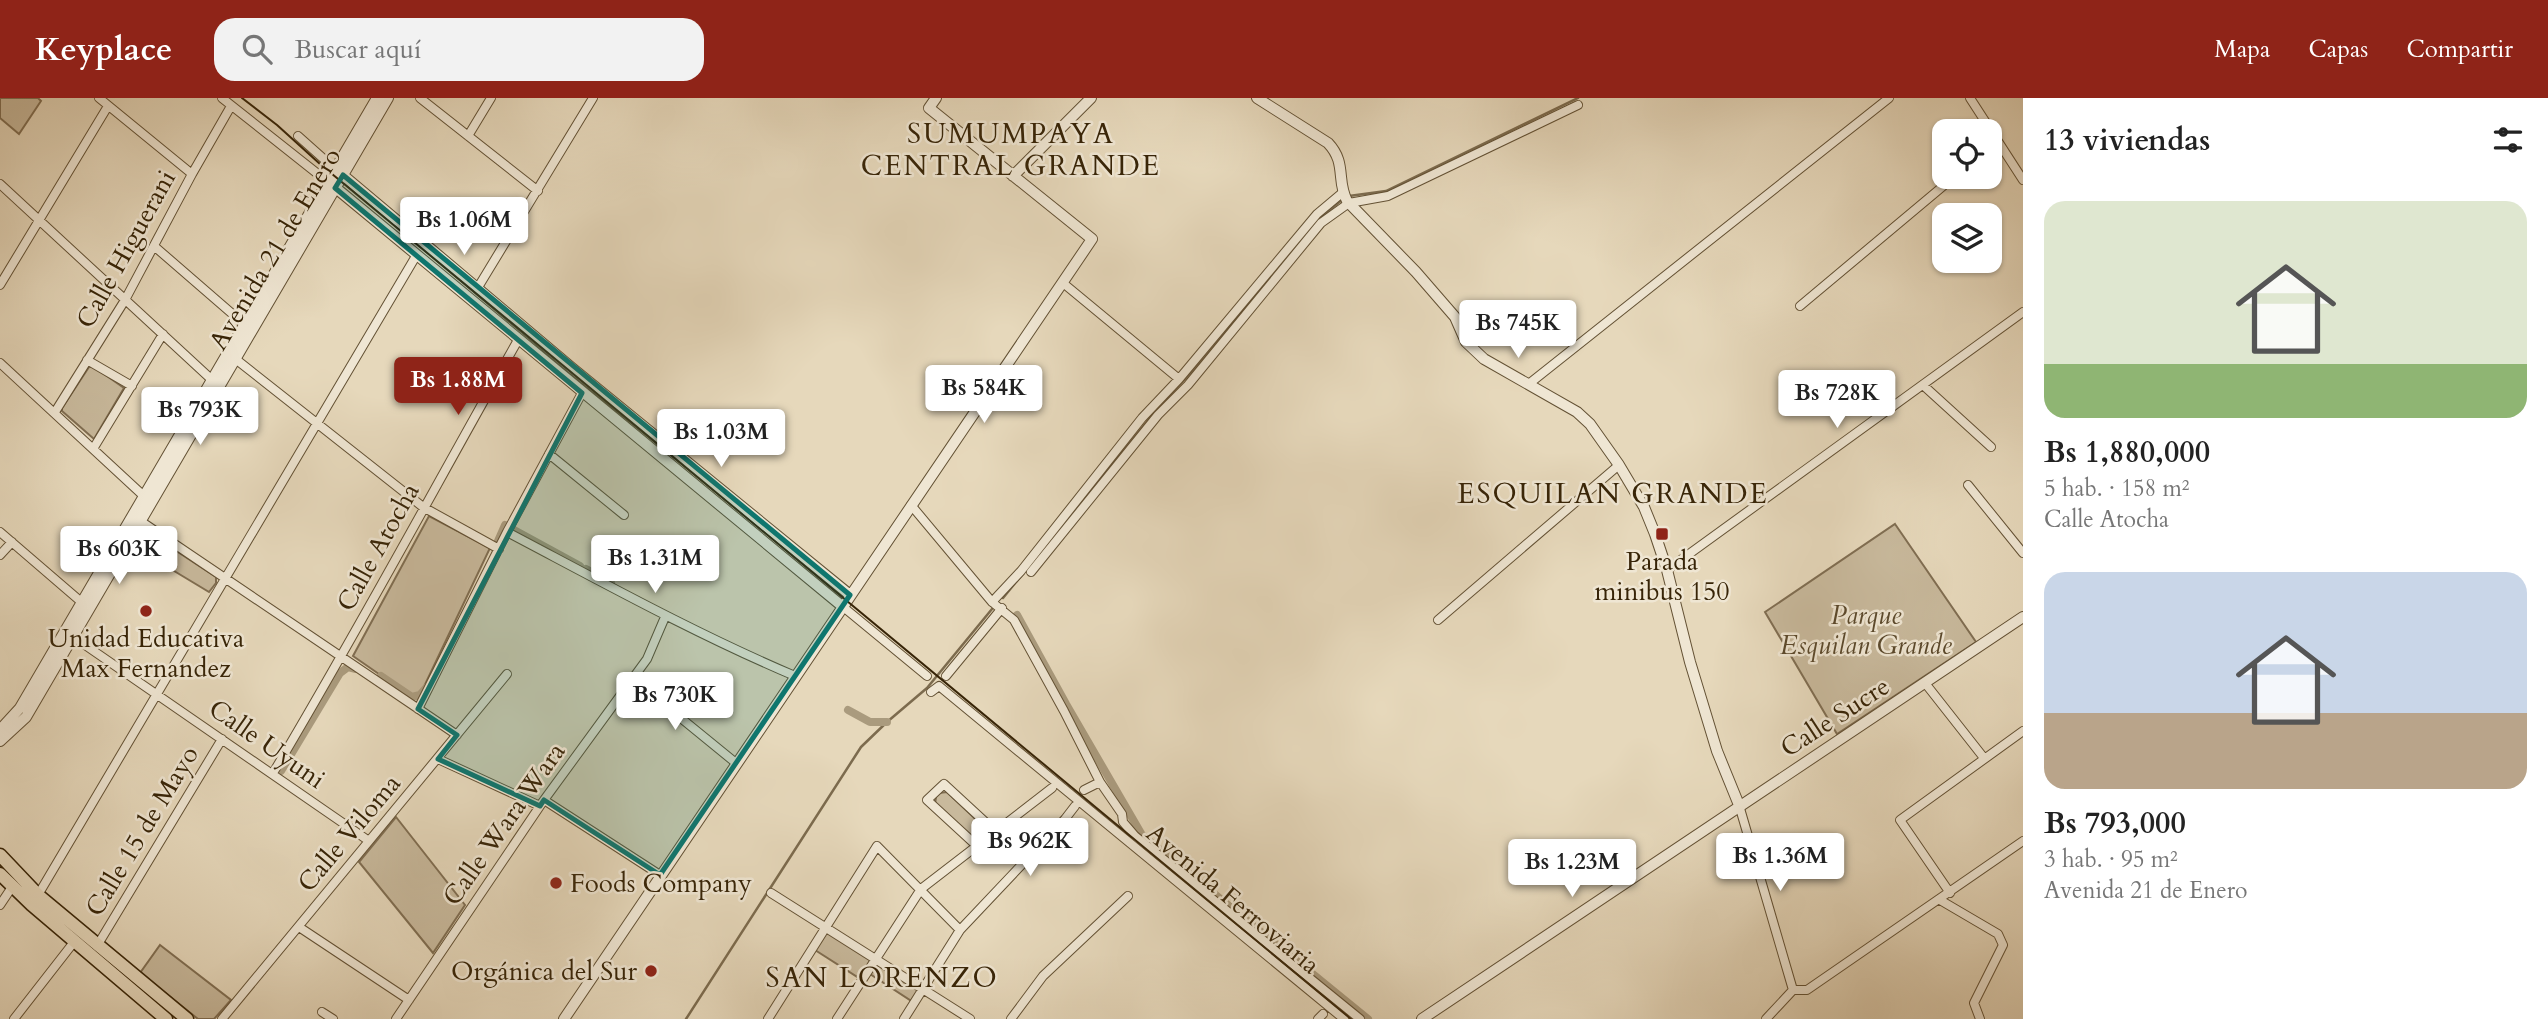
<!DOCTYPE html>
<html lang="es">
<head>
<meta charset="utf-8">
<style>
	body { margin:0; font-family:Cardo,serif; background:#f2f2f2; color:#222; height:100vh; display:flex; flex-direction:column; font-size:26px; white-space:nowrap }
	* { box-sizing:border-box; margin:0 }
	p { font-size:23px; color:#767676 }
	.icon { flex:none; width:38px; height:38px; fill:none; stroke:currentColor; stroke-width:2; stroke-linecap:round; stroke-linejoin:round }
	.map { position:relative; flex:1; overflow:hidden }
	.sheet { display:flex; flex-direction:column; background:#fff; width:525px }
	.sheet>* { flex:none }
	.tools { position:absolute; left:1932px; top:21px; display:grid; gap:14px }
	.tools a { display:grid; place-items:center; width:70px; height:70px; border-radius:14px; background:#fff; box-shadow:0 2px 5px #0004; font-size:35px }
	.price { position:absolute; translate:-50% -60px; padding:0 16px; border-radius:7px; background:#fff; color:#222; font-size:23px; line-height:46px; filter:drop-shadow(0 2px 4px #0008) }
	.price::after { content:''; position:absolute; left:50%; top:42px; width:21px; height:16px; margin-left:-10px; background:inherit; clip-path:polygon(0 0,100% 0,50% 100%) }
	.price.selected { background:#8f2418; color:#fff }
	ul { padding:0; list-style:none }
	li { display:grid; align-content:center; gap:14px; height:371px; padding:0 21px }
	li span { display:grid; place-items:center; height:217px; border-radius:21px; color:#555 }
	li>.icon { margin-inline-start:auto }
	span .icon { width:126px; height:126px; fill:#fffc; stroke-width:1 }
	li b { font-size:30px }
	h2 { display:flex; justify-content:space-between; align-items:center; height:84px; padding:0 21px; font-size:30px }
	header { display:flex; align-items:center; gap:42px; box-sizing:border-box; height:98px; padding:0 35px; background:#8f2418; color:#fff }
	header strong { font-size:33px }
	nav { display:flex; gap:38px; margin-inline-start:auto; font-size:24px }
	.search { width:490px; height:63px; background:#f2f2f2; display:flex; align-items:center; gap:18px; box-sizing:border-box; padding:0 24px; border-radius:21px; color:#767676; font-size:26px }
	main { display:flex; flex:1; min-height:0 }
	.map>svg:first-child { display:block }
	.green { fill:#c8b99c; stroke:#806e52; stroke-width:2 }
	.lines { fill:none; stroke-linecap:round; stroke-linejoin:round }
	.stream { stroke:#7c6b4e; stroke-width:2.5 }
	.canal { stroke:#aa9b7e; stroke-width:8 }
	.minor-casing { stroke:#635134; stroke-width:10 }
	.tertiary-casing { stroke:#635134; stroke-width:12 }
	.primary-casing { stroke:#372407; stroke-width:15 }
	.minor { stroke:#efe6d3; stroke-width:8 }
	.tertiary { stroke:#efe6d3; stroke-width:10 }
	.primary { stroke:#e6d8bb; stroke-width:12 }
	.tram { stroke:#372407; stroke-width:2 }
	.marked { fill:#0f766e; fill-opacity:0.2; stroke:#0f766e; stroke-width:5; stroke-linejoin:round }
	.poi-dot { fill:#8f2418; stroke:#efe6d3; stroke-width:2.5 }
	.labels { text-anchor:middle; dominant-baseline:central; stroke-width:5; stroke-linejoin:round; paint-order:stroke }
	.street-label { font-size:26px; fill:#372407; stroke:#efe6d3 }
	.poi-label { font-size:26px; fill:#372407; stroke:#efe6d3 }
	.park-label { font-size:26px; font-style:italic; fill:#5b492c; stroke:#efe6d3 }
	.neighbourhood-label { font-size:28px; letter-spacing:2px; fill:#372407; stroke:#efe6d3 }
</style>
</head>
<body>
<header>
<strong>Keyplace</strong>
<div class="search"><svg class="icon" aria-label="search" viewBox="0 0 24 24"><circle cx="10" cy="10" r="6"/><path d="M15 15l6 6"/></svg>Buscar aquí</div>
<nav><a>Mapa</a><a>Capas</a><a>Compartir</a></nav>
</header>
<main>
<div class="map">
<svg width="2023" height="921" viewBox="0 0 2023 921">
	<rect width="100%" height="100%" fill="#e6d8bb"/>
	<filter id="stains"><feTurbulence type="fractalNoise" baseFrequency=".00286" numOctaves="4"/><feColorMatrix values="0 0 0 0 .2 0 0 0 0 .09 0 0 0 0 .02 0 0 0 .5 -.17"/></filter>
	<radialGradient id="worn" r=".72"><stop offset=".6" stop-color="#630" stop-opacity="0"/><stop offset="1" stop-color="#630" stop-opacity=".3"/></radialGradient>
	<path class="green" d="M0,0H38L41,3L19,36L0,20Z
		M89,269H94L124,290L94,341L62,313V310Z
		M429,418L490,450L420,597L412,599L353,558Z
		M1895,426L1976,544L1837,636L1765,514Z
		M141,430L216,479V485L209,494L131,447Z
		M947,694L988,733V736L979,744L974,742L935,706L936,699L939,695Z
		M396,719L465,807L433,855L359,764Z
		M828,832L872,860L859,880L815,852Z
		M160,847L231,902L214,921H198L140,875Z
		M877,865L920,892L913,904L870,876Z"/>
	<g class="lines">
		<path class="stream" d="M1349,98L1386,93L1578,0
			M1003,500L1154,315L1205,259L1321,119L1343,101
			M686,921L861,649L887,624L927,590L992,511"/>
		<path class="canal" d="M514,432L580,468
			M498,443L505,427
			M586,471L611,485
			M1017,517L1066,606L1142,737L1368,921
			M381,578L412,599L420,597L427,589
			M848,612L870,624H887
			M281,673L340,575L348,569L356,571"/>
		<g class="minor-casing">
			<path id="minor" d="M99,0L192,76
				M222,0L328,84
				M420,0L538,93
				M1970,0L2023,82
				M298,38L335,71
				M468,38L491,0
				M0,86L211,281
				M154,148L244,226
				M1063,185L1179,281
				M0,187L108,8
				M477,191L593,0
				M1800,208L1954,79
				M233,259L423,409L499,451
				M87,262L132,288
				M0,265L147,401
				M1530,285L1889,0
				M1924,288L1991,349
				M55,314L125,202L192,76L231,8
				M93,351L163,236
				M549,356L624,417
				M1968,387L2023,455
				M911,407L992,504L1014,522L1064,613L1100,684L1122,716L1123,724L1135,738L1360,921
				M139,422L457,637
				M0,434L86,508
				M507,434C602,484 696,536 795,578
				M0,457L12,444
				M1667,472L2023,214
				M1031,474L1158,317L1188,287L1321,125L1349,105L1388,98L1578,7
				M992,504L1021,473L1142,320L1179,281L1317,116L1342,95
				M842,508L927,578
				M1438,522L1619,367
				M72,538L369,743
				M946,578L1002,510
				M633,581L736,665
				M1925,585L1984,660
				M931,594L939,588L1344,921
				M418,611L507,434L582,295
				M438,661L540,708
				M273,675C358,533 436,387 518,242
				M1084,692L1100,684
				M544,702L660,777
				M1739,707L1793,892
				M977,748L927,702L944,686L996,734
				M771,795L970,921
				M1950,795L1900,722L2023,633
				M38,797L416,158
				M1940,802L1998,836L2003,847L1974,905L1980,921
				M0,807L12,789
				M299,829L409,902
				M97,848L222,641
				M322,914L333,921
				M14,921L74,844
				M222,921L507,576
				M396,921L544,702L647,561L665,519
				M768,921L877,748L960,832
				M837,921L921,791L1052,690
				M904,921L960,832L1065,721L1075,708
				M1011,921L1043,878L1128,798
				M1318,921L1323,916
				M1766,921L1793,892H1807L2023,743"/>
		</g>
		<g class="tertiary-casing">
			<path id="tertiary" d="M1257,0L1328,45C1347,65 1336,82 1347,103L1416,174L1455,219L1466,244L1484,261L1577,314L1590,326L1619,367L1644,409L1655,436L1667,472L1690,564L1717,653L1739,707
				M338,73L572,270L850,497
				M1013,78L1091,0
				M331,86L842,508
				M0,632L20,610L377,0
				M0,643L26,619L388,0
				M564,921L1092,141L929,10L936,0
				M1422,921L2023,519"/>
		</g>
		<g class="primary-casing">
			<path id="primary" d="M0,757L38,797L187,921
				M0,776L32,807L166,921"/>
		</g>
		<use href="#minor" class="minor"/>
		<use href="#tertiary" class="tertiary"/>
		<use href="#primary" class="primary"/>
		<path class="tram" d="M242,0L277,27L320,66L1351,921"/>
	</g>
	<path class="marked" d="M343,77L850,497L660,777L544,702L540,708L438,661L457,637L418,611L582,295L335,90Z"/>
	<g class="poi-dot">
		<rect x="1655" y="429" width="14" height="14" rx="3.5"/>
		<circle cx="146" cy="513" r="7"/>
		<circle cx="556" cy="785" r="7"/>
		<circle cx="651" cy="873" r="7"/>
	</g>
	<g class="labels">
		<g class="street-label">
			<text transform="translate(126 151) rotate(-61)">Calle Higuerani</text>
			<text transform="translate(275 151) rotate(-59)">Avenida 21 de Enero</text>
			<text transform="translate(378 449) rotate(-61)">Calle Atocha</text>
			<text transform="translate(1835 619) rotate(-33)">Calle Sucre</text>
			<text transform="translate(267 646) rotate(35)">Calle Uyuni</text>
			<text transform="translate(504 726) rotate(-55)">Calle Wara Wara</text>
			<text transform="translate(142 733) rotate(-59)">Calle 15 de Mayo</text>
			<text transform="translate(349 735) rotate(-50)">Calle Viloma</text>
			<text transform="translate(1233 801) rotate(40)">Avenida Ferroviaria</text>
		</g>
		<g class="poi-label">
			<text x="1662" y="463">Parada<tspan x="1662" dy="30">minibus 150</tspan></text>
			<text x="146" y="540">Unidad Educativa<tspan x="146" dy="30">Max Fernandez</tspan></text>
			<text x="570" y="785" text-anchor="start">Foods Company</text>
			<text x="637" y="873" text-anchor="end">Orgánica del Sur</text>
		</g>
		<g class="park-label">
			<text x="1866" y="517">Parque<tspan x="1866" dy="30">Esquilan Grande</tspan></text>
		</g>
		<g class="neighbourhood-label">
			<text x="1011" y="36">SUMUMPAYA<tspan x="1011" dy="32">CENTRAL GRANDE</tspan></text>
			<text x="1613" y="396">ESQUILAN GRANDE</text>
			<text x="882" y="880">SAN LORENZO</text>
		</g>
	</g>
	<rect width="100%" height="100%" filter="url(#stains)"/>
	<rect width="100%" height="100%" fill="url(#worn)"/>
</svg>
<div class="tools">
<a><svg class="icon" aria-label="locate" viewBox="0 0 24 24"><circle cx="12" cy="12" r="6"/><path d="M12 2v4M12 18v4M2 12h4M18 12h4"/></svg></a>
<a><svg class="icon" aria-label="layers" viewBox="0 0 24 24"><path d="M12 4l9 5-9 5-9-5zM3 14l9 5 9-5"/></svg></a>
</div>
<b class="price" style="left:464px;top:159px">Bs 1.06M</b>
<b class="price" style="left:1518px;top:262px">Bs 745K</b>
<b class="price selected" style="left:458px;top:319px">Bs 1.88M</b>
<b class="price" style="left:984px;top:327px">Bs 584K</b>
<b class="price" style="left:1837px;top:332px">Bs 728K</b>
<b class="price" style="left:200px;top:349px">Bs 793K</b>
<b class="price" style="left:721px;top:371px">Bs 1.03M</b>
<b class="price" style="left:119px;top:488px">Bs 603K</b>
<b class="price" style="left:655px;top:497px">Bs 1.31M</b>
<b class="price" style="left:675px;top:634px">Bs 730K</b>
<b class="price" style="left:1030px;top:780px">Bs 962K</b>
<b class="price" style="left:1780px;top:795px">Bs 1.36M</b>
<b class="price" style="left:1572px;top:801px">Bs 1.23M</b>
</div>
<section class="sheet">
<h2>13 viviendas<svg class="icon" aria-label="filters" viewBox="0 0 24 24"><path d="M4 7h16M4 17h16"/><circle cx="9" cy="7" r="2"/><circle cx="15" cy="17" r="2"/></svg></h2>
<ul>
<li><span style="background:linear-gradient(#dfe7d0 75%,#8fb573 0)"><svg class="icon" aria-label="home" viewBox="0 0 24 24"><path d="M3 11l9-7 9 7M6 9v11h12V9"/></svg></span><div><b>Bs 1,880,000</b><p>5 hab. · 158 m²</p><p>Calle Atocha</p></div></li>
<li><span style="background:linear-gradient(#c9d6e8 65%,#b9a48a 0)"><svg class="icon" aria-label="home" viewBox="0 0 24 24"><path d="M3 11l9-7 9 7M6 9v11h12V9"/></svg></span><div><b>Bs 793,000</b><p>3 hab. · 95 m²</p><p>Avenida 21 de Enero</p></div></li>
</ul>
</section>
</main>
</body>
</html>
